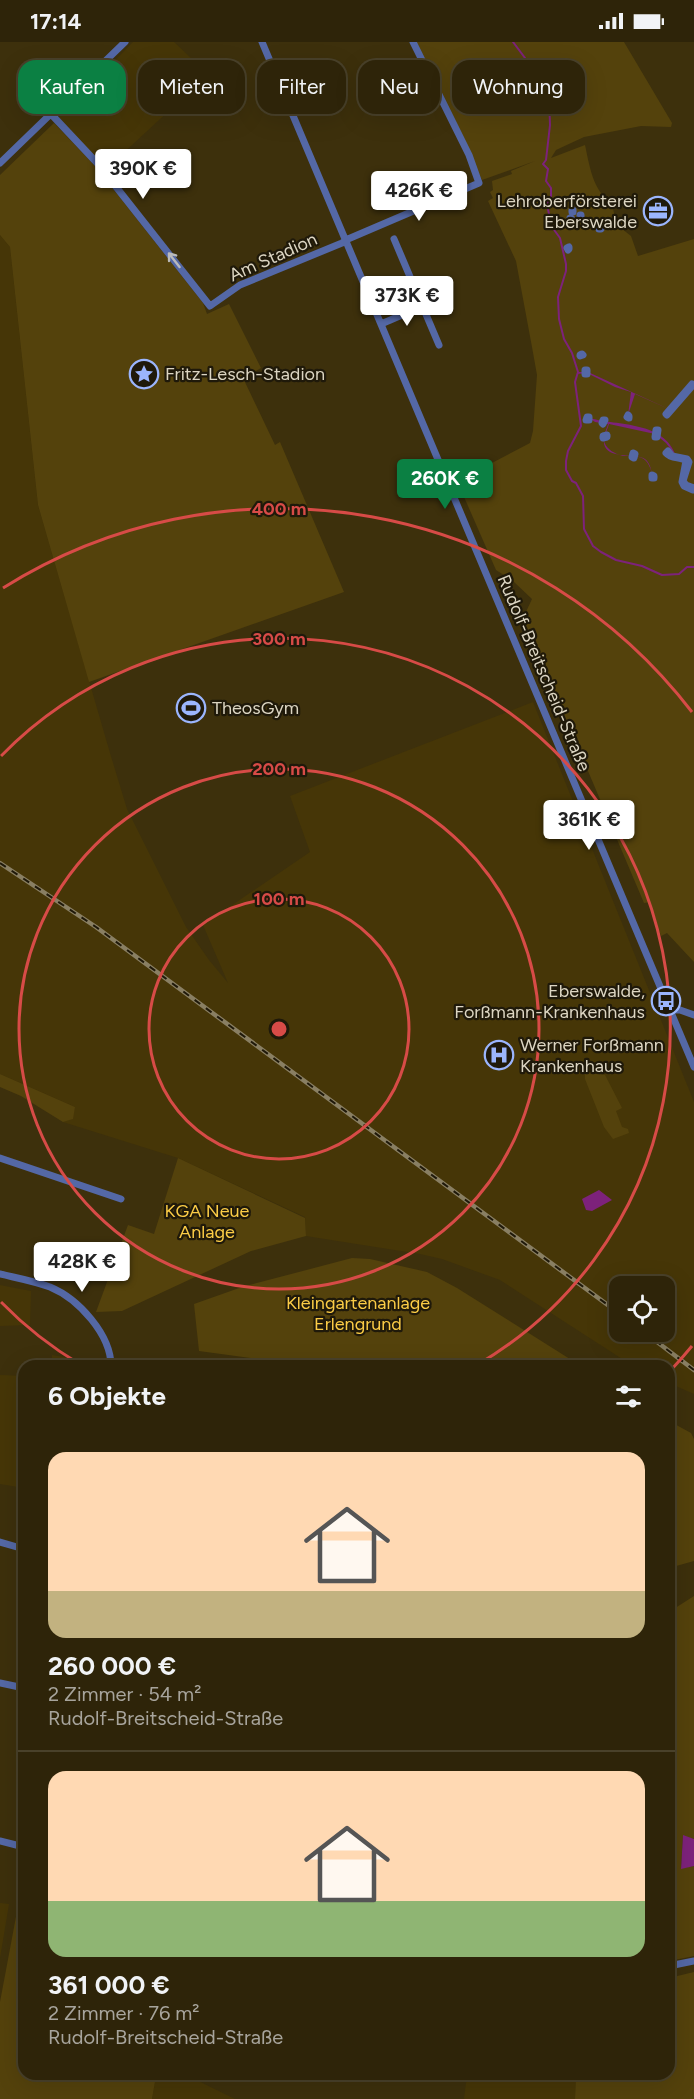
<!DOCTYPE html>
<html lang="de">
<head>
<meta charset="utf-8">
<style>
	body { margin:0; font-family:Figtree,sans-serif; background:#362c12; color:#f1f3f6; height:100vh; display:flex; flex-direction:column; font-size:22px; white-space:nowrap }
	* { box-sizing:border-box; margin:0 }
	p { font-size:20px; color:#a7a49c }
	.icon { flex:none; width:33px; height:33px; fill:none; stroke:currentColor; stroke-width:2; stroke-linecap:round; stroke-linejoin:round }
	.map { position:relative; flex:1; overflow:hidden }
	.side { position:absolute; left:18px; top:1318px; width:657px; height:720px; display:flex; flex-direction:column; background:#2e2409; border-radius:18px; box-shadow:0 6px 24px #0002,0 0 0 2px #49412a }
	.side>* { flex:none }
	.guide { position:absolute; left:18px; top:18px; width:658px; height:54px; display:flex; gap:12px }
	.fabs { position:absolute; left:609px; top:1234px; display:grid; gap:12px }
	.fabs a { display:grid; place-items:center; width:66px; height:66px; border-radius:12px; background:#2e2409; box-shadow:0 6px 24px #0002,0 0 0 2px #49412a; font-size:30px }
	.price { position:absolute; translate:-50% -51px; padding:0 14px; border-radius:6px; background:#fff; color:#222; font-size:20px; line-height:39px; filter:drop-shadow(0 2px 3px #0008) }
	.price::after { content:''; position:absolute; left:50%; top:36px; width:18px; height:14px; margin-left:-9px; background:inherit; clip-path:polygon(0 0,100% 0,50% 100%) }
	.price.active { background:#0b8043; color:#fff }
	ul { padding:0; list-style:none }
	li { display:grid; align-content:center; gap:12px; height:318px; padding:0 30px }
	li+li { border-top:2px solid #49412a }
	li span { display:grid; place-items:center; height:186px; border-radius:18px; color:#555 }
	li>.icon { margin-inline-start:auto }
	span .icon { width:108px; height:108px; fill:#fffc; stroke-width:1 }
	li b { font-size:26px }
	h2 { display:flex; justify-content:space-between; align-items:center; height:72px; padding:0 30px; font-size:26px }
	.tag { padding:0 21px; border-radius:18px; background:#2e2409; box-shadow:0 6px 24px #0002,0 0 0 2px #49412a; font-size:21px; line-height:54px }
	.tag.active { background:#0b8043; color:#fff }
	.status { display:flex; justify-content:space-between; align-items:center; height:42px; padding:0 30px; background:#2e2409; direction:ltr }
	.status svg { height:16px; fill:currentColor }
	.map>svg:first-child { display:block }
	.built { fill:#463607; fill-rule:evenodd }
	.green { fill:#54420c }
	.water { fill:#7d227b }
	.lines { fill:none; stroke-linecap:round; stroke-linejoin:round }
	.stream { stroke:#7d227b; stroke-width:2 }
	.street { stroke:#5468a6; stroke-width:7 }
	.rail-casing { stroke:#897f63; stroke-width:4.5 }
	.rail { stroke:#1f190a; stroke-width:2; stroke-dasharray:7; stroke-linecap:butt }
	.oneway { stroke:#bababb }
	.ring { fill:none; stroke:#d74b47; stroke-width:3 }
	.labels { text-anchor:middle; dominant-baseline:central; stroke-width:4.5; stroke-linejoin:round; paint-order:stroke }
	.poi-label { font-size:18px; fill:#dcd5c2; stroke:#1f190a; text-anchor:start }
	.street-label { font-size:18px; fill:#dcd5c2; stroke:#1f190a }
	.park-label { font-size:18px; fill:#fbcc46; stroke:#1f190a }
	.centre { fill:#d74b47; stroke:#1f190a; stroke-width:3 }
	.ring-label { font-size:18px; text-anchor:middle; font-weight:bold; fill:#d74b47; stroke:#1f190a; stroke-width:4.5; stroke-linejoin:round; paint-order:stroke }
</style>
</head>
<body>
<div class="status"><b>17:14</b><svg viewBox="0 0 49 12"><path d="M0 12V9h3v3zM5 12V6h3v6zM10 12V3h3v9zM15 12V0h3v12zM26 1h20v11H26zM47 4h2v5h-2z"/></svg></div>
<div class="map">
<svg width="694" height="2057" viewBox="0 0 694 2057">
	<rect width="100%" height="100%" fill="#3d300c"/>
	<path class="built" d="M133,0H174L192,17L200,40L104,129L56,78Z
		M0,193L10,205L38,463L110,711L127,767L186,885L209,918L228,941L203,883L310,810L290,754L533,660L694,1060V1352L669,1341V1324H633L500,1238L442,1217L420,1212L306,1194L305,1175L178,1116L63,1080L72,1077L75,1065L0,1032ZM620,1245H664V1290H620Z
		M0,1243L31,1249L30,1283L0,1284Z
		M52,1313L106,1322L105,1324H52Z
		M0,1333L24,1334V1446L0,1442Z
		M0,1861L9,1862L0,1916Z
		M153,2032L186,2033L235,2057H152L156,2034Z
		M467,2033H576L575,2057H464Z"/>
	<path class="green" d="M416,0H624L672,81L671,85L641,84L584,95L556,108L551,116L585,103C589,121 593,151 611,159L617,183L631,194L638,214L694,197V920L667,891L661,894L650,860L644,861L588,729L517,576L525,572L532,557L513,539L496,528L461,448L470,443L474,434L492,421L530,401L533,389L537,333L532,305L516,219L488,159L493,156L490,150L493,148L492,139L512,132L511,129L535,119L482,138Z
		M54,81L95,124L203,261L207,272L229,262L261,326L243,336L275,403L280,400L344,550L89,640L38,463L10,205L0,193V133Z
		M591,1030L605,1033L622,1066L616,1069L622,1085L628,1087L629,1091L613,1097L604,1085L585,1037V1032Z
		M0,1032L75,1065L73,1077L63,1080L21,1054L0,1045Z
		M178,1116L305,1176L306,1194L251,1209L122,1269L96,1270L128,1183L154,1192Z
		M352,1216L370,1217L427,1230L457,1246L581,1324H289L288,1321L199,1309L194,1262L242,1245Z
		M669,1379L691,1391L694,1397V1519L669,1526Z
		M694,1554V1797L683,1794L681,1826L694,1824V1914L669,1919V1570Z
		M24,1832V2032L153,2033L156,2034L152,2057H0V1960Z
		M694,1930V2057H575L576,2033L669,2032V1936Z"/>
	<path class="water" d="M578,330H588L671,368L635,352L628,373L631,350L615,345L587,331L577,332Z
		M589,376C619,384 664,379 676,414L666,401L655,392L609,382C608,386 605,392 604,396C603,406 616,413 624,414C640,415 648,412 652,431C650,425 648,419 642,416C631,411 601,418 604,396C604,391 607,387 608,382L595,380Z
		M599,1148L612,1158L592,1169L586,1168L582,1157Z
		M683,1793L694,1797V1824L681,1827Z"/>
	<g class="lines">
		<path class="stream" d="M513,0L546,44L549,55L550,83L546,118L543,122L548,127L546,139L551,146V154L547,163L552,185L560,196L566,222V229L558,255L559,277L564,297L572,311L578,330L575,340L581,384L568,409L566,419V428L572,439L576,441L583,454L584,487L593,504L601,510L616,518L642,524L662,533L679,532L687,525H694"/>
		<path class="street" d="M262,0L694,1025
			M51,72L98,122L210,264L240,243L342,201L348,197L479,141L469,113L413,0
			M0,121L125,0
			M572,168H573V170H572Z
			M580,173H581V175H580Z
			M570,176L572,177L571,178H570Z
			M599,186H600L601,187H599Z
			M394,197L439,303
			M569,205V207L568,208L567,206Z
			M381,282L423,264
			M582,312L583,313L580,314V313Z
			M585,328H587V332H585Z
			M692,342L693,343L667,373L666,372Z
			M628,373L629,374V376L627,375Z
			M587,375H589V378H586Z
			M603,378H605L603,382L602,381Z
			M656,388H658L657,395H655Z
			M607,393V395L603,396V394Z
			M668,409L672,414L687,417L689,420L683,439L686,443L694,446L693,448L684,444L682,440L686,419C680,414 672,418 666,411Z
			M633,411L635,412L634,416L632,415Z
			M652,433L654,434V436H652Z
			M670,968H680L694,973
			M0,1116L121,1157
			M0,1232C17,1236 34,1239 50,1245C79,1257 111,1293 111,1324
			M0,1500L24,1507
			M0,1641L24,1646
			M0,1799L24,1805
			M669,1924L694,1919"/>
		<g class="rail-casing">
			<path id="rail" d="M0,821L96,885L620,1272
				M644,1290L694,1328"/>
		</g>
		<use href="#rail" class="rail"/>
	</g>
	<defs><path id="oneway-shaft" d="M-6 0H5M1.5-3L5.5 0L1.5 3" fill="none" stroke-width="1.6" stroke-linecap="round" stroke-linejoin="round" transform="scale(1.5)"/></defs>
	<use class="oneway" href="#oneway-shaft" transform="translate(174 218) rotate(-128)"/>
	<g class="ring">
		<circle cx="279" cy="987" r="130"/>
		<circle cx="279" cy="987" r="260"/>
		<path d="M81 1323A390 390 0 0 1 1 1260M1 714A390 390 0 1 1 477 1323"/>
		<path d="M692 1304A520 520 0 0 1 671 1328M3 546A520 520 0 0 1 692 670"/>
	</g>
	<defs>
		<g id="office-ring" transform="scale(1.5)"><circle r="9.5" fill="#1f190a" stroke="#9bb5fd" stroke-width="1.5"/><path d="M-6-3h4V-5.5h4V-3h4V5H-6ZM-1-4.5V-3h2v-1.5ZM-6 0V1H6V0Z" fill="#9bb5fd"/></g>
		<g id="sight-ring" transform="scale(1.5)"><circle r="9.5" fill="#1f190a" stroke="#9bb5fd" stroke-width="1.5"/><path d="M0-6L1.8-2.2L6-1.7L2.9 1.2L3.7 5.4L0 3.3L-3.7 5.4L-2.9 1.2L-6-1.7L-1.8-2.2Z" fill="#9bb5fd"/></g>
		<g id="stadium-ring" transform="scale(1.5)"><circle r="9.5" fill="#1f190a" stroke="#9bb5fd" stroke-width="1.5"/><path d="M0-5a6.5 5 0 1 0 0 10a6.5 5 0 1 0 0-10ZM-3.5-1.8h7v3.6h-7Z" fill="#9bb5fd"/></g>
		<g id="bus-ring" transform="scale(1.5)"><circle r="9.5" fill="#1f190a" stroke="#9bb5fd" stroke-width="1.5"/><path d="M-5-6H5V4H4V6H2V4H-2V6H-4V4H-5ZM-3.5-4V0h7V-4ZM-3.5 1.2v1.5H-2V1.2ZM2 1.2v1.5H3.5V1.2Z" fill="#9bb5fd"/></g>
		<g id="hospital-ring" transform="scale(1.5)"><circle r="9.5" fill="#1f190a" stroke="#9bb5fd" stroke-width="1.5"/><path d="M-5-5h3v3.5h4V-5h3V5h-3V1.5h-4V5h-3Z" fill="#9bb5fd"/></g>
	</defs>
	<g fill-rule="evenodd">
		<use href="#office-ring" x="658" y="169"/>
		<use href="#sight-ring" x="144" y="332"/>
		<use href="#stadium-ring" x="191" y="666"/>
		<use href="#bus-ring" x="666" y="959"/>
		<use href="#hospital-ring" x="499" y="1013"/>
	</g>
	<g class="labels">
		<g class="poi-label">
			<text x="637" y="159" text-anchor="end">Lehroberförsterei<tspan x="637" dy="21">Eberswalde</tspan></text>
			<text x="165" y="332">Fritz-Lesch-Stadion</text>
			<text x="212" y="666">TheosGym</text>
			<text x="645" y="949" text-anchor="end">Eberswalde,<tspan x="645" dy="21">Forßmann-Krankenhaus</tspan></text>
			<text x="520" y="1003">Werner Forßmann<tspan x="520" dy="21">Krankenhaus</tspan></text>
		</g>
		<g class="street-label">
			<text transform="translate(273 215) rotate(-24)">Am Stadion</text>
			<text transform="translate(544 631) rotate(67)">Rudolf-Breitscheid-Straße</text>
		</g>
		<g class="park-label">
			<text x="207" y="1169">KGA Neue<tspan x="207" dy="21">Anlage</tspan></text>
			<text x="358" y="1261">Kleingartenanlage<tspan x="358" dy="21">Erlengrund</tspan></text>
		</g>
	</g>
	<circle cx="279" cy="987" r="9" class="centre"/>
	<g class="ring-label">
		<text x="279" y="473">400 m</text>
		<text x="279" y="603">300 m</text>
		<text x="279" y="733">200 m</text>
		<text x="279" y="863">100 m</text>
	</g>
</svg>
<div class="fabs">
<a><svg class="icon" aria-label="locate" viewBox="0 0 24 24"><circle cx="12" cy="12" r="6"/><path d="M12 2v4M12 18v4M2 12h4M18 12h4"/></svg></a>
</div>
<b class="price" style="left:143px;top:158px">390K €</b>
<b class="price" style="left:419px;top:180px">426K €</b>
<b class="price" style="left:407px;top:285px">373K €</b>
<b class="price active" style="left:445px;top:468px">260K €</b>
<b class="price" style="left:589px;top:809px">361K €</b>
<b class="price" style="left:82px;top:1251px">428K €</b>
<div class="guide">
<a class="tag active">Kaufen</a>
<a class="tag">Mieten</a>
<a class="tag">Filter</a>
<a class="tag">Neu</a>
<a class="tag">Wohnung</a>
</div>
<section class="side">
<h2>6 Objekte<svg class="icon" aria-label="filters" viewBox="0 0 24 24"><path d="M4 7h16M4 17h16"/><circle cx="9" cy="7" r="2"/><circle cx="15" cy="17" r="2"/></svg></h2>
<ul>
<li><span style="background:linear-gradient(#ffd9b3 75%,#c2b280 0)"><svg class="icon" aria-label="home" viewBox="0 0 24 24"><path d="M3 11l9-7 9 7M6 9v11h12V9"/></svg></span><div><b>260 000 €</b><p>2 Zimmer · 54 m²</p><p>Rudolf-Breitscheid-Straße</p></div></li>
<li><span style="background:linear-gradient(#ffd9b3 70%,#8fb573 0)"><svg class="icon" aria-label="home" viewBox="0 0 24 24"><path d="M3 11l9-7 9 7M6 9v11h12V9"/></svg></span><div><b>361 000 €</b><p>2 Zimmer · 76 m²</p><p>Rudolf-Breitscheid-Straße</p></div></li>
</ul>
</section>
</div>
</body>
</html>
